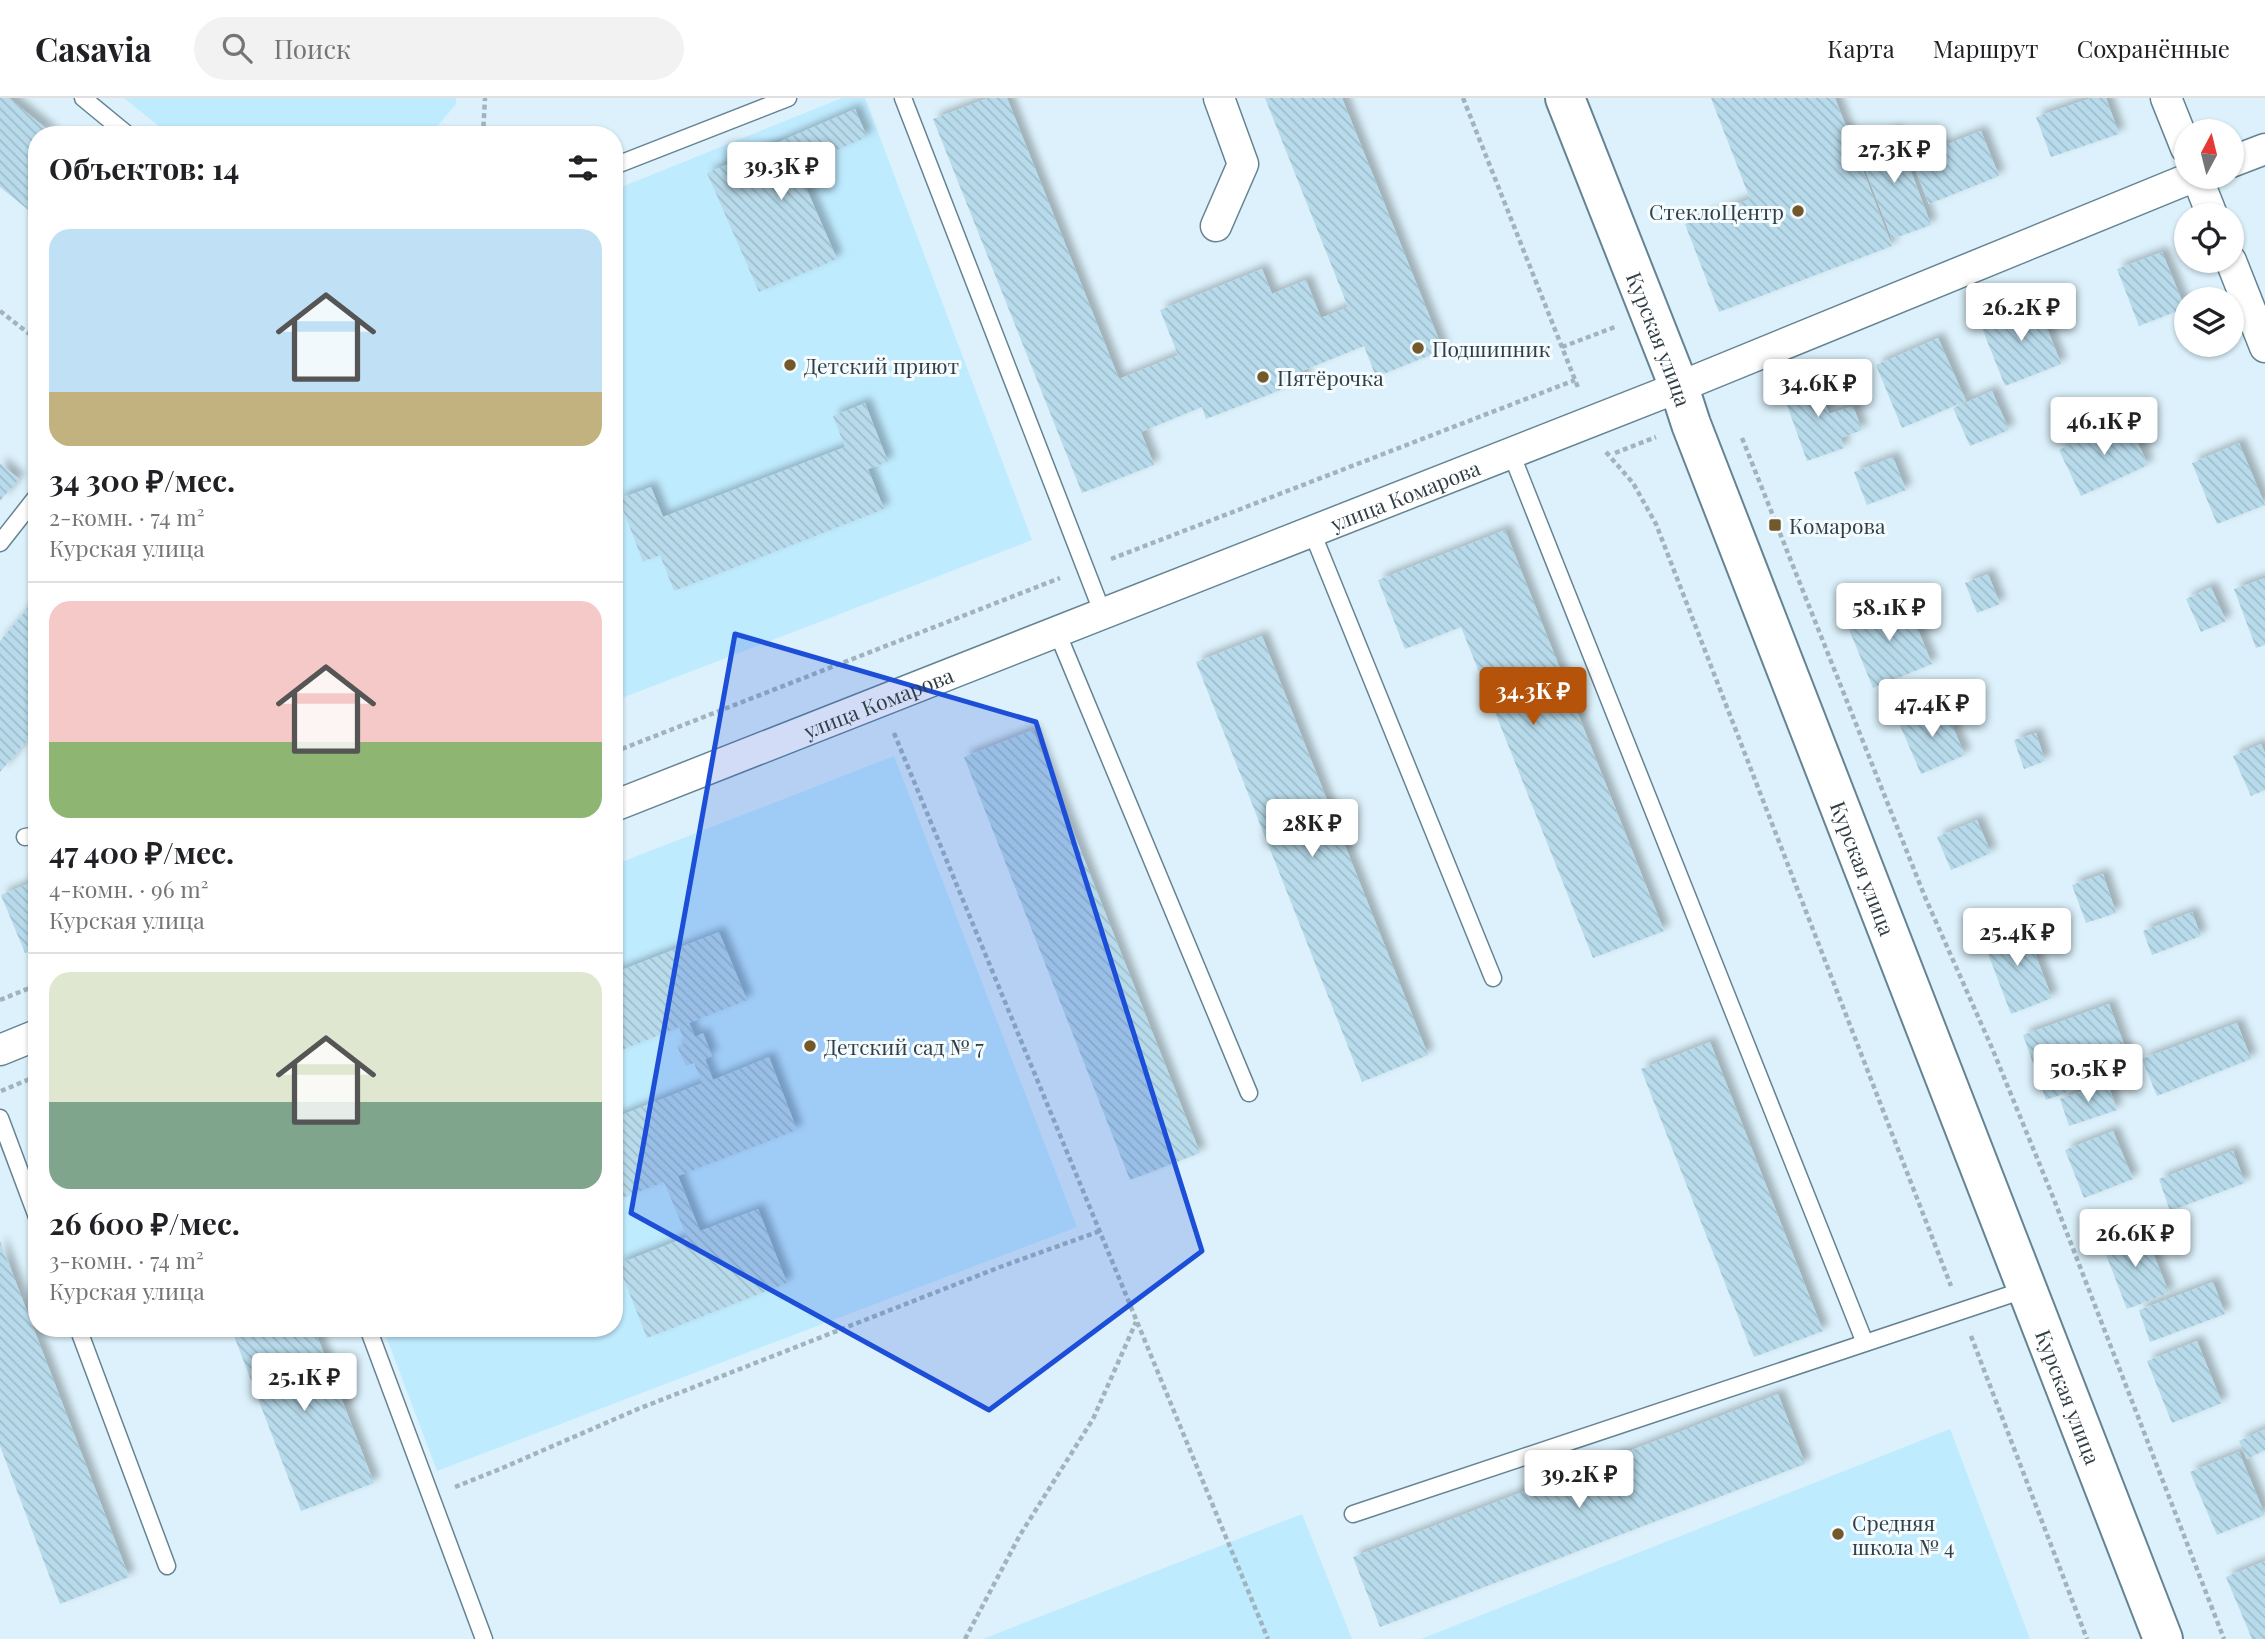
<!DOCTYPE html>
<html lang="ru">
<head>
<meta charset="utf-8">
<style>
	body { margin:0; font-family:"Playfair Display",serif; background:#f2f2f2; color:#202124; height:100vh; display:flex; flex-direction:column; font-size:26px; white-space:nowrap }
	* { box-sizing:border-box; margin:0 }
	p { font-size:23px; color:#757577 }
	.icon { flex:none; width:38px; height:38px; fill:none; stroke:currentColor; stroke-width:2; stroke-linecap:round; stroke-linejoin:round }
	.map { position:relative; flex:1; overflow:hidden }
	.panel { position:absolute; left:28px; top:28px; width:595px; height:1211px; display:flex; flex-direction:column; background:#fff; border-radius:28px; box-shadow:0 2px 5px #0004 }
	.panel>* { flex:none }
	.needle { width:46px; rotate:7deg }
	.buttons { position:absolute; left:2174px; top:21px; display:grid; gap:14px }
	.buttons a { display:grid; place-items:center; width:70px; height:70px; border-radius:50%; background:#fff; box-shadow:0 2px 5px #0004; font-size:35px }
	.price { position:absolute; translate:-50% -60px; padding:0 16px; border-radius:7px; background:#fff; color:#222; font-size:23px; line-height:46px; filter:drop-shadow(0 2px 4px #0008) }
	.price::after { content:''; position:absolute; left:50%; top:42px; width:21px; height:16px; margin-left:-10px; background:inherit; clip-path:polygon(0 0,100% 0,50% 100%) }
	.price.selected { background:#b45309; color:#fff }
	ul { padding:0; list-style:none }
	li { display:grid; align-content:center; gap:14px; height:371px; padding:0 21px }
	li+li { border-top:2px solid #e0e0e0 }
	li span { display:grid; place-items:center; height:217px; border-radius:21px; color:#555 }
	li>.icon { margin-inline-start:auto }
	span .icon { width:126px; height:126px; fill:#fffc; stroke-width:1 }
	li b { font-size:30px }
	h2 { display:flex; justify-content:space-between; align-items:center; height:84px; padding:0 21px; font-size:30px }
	header { display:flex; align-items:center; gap:42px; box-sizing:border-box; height:98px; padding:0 35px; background:#fff; border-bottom:2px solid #e0e0e0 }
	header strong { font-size:33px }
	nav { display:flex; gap:38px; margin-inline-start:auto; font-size:24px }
	.search { width:490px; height:63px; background:#f2f2f2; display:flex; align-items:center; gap:18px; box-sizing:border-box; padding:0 24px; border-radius:38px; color:#757577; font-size:26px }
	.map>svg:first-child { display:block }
	.built { fill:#bfebff }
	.building { fill:url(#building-back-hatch); filter:url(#shadow) }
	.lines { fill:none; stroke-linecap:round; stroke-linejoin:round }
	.lane-casing { stroke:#648493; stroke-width:19 }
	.street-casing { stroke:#648493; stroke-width:33 }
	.secondary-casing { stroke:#648493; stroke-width:42 }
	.path { stroke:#a1b4bd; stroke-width:4.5; stroke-dasharray:5 3.5; stroke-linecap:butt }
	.lane { stroke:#fff; stroke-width:16 }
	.street { stroke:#fff; stroke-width:30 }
	.secondary { stroke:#fff; stroke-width:38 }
	.marked { fill:#1d4ed8; fill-opacity:0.2; stroke:#1d4ed8; stroke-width:5; stroke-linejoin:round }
	.poi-dot { fill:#73582a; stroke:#f5fcff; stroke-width:2.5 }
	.labels { text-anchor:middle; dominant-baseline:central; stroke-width:6; stroke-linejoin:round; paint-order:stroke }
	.poi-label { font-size:21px; fill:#313f46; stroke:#f5fcff; text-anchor:start }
	.street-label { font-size:21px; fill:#313f46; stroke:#f5fcff }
</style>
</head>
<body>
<header>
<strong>Casavia</strong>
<div class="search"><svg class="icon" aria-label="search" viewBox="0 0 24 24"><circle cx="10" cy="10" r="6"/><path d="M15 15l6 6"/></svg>Поиск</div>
<nav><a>Карта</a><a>Маршрут</a><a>Сохранённые</a></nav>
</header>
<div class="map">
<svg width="2265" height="1541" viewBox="0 0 2265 1541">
	<defs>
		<pattern id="building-back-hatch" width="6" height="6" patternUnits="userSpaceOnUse" patternTransform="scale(1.75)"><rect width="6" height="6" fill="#b8dbeb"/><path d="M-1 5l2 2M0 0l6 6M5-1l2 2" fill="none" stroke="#9fbdcb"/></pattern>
		<filter id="shadow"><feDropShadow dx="6" dy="-6" stdDeviation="3.5" flood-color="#0004"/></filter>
	</defs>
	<rect width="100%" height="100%" fill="#dcf1fb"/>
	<path class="built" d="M124,0H456V6L430,37H170Z
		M842,0H865L1032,442L614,603V92Z
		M894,658L1077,1129L437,1373L383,1230H614V767Z
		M1950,1331L2030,1541H1421Z
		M1302,1416L1352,1541H983Z"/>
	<path class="building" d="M0,0H9L54,37H37V119L0,89Z
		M988,0H1007L1119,281L1178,257L1160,212L1262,171L1272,196L1306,182L1321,220L1348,209L1265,0H1342L1443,252L1376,279L1364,248L1302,273L1306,282L1206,321L1202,309L1141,334L1154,367L1082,395L933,21Z
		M1711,0H1835L1892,148L1719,214L1685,126L1750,101Z
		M2091,0H2106L2119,36L2051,59L2036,19Z
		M855,11L867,39L797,69L837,161L759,194L707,75Z
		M1896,33L1931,127L1892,141L1856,48Z
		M1981,33L1999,78L1929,106L1911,60Z
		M2162,154L2185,210L2139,228L2117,171Z
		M2036,202L2061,266L2005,288L1980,225Z
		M1938,240L1966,303L1902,330L1876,267Z
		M1815,278L1829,316L1853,308L1862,332L1841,340L1844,350L1807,363L1781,290Z
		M1992,293L2009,332L1970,348L1953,310Z
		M865,305L888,364L868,371L884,411L674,493L660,457L643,464L619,401L651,389L663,419L845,349L833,318Z
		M2126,320L2148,367L2081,398L2059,352Z
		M2239,345L2265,407L2217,426L2192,365Z
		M1893,359L1906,392L1867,407L1854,374Z
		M0,365L19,381L0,403Z
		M1505,432L1664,833L1593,860L1461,529L1405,551L1378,482Z
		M1988,476L2000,506L1977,515L1965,485Z
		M2265,480V547L2256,550L2234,491Z
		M2211,489L2226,523L2201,534L2186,501Z
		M37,499V631L0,674V543Z
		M1905,500L1932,566L1873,590L1846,524Z
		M1262,538L1428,957L1362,984L1196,564Z
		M1943,607L1965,657L1921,676L1899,625Z
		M1033,632L1200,1055L1130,1082L964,659Z
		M2036,635L2045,663L2024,671L2014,642Z
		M2261,646L2265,655V692L2251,698L2233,658Z
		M1977,722L1991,755L1951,772L1937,739Z
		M2103,776L2116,815L2086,825L2072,787Z
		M37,782V850L25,855L1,797Z
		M2192,814L2201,838L2152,857L2143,833Z
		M2023,824L2052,900L2011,916L1982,840Z
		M719,834L747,902L689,925L695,939L703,935L712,958L705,961L713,982L769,959L797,1032L678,1078L700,1133L758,1111L787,1185L647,1240L618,1166L687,1139L664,1084L614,1103V1020L702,985L694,965L686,968L677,948L685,945L679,929L614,955V875Z
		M2109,906L2133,971L2046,1002L2023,937Z
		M2237,925L2251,961L2157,998L2142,961Z
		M1710,944L1823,1233L1754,1259L1641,971Z
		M2107,984L2117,1012L2069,1028L2060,1001Z
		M2113,1033L2133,1081L2084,1100L2065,1052Z
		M2233,1053L2245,1085L2170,1113L2159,1081Z
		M2143,1130L2169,1195L2127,1211L2102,1146Z
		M0,1143L129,1479L60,1506L0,1348Z
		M2213,1184L2225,1216L2150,1244L2139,1212Z
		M231,1230H314L374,1385L301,1413Z
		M2197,1243L2222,1305L2172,1325L2147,1263Z
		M1778,1296L1805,1366L1380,1529L1353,1459Z
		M2265,1331V1352L2247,1361L2239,1343Z
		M2239,1354L2265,1417L2217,1437L2190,1374Z
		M2265,1463V1541H2252L2226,1479Z"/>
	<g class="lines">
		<g class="lane-casing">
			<path id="lane" d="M83,0L128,37
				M903,0L1103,516
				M614,68L788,0
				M1511,355L1865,1245
				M1312,434L1493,880
				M0,445L37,398
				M1057,534L1249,995
				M25,739L37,737
				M0,1020L37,1119
				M78,1230L167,1468
				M368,1230L484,1541
				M1353,1416L2027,1191"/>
		</g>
		<g class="street-casing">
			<g id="street">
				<path d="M2166,0L2186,50"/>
				<path d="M2231,64L2265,51"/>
				<path d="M2197,79L2212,117"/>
				<path d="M1216,128L1243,66L1219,0"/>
				<path d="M2231,163L2265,249"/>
				<path id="s1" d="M614,708L1679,289L2193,79"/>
				<path d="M0,952L37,937"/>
			</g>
		</g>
		<g class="secondary-casing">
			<g id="secondary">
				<path id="s2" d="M1565,0L1679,289L1691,326L2163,1541"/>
			</g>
		</g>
		<path class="path" d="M1463,0L1579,292
			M483,37L485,0
			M0,213L37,242
			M1562,249L1615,229
			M1742,340L1925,799L1992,950L2053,1099L2224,1541
			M1606,354L1633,385L1656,426L1951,1188
			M1615,355L1656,339
			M1111,461L1575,282
			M894,635L1268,1541
			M614,654L1060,480
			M0,902L37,887
			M1,993L37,978
			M1971,1238L2087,1541
			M455,1389L500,1371L638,1311L1000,1169L1100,1133
			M965,1541L1020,1437L1093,1321L1136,1224"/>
		<use href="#lane" class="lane"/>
		<use href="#street" class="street"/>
		<use href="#secondary" class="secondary"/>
	</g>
	<path class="marked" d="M735,536L1036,624L1202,1153L989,1312L631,1115Z"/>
	<g class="poi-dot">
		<circle cx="1798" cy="113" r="7"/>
		<circle cx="1418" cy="250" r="7"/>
		<circle cx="790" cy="267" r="7"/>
		<circle cx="1263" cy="279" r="7"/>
		<rect x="1768" y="420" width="14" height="14" rx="3.5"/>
		<circle cx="810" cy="948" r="7"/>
		<circle cx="1838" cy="1436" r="7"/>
	</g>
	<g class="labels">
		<g class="poi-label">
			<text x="1784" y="113" text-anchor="end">СтеклоЦентр</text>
			<text x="1432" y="250">Подшипник</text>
			<text x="804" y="267">Детский приют</text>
			<text x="1277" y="279">Пятёрочка</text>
			<text x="1789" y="427">Комарова</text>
			<text x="824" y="948">Детский сад № 7</text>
			<text x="1852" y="1424">Средняя<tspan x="1852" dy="24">школа № 4</tspan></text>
		</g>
		<g class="street-label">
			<text stroke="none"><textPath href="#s2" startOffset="259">Курская улица</textPath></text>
			<text stroke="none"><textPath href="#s1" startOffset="850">улица Комарова</textPath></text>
			<text stroke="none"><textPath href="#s1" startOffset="284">улица Комарова</textPath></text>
			<text stroke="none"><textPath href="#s2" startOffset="826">Курская улица</textPath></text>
			<text stroke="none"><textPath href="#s2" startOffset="1393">Курская улица</textPath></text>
		</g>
	</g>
</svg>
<div class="buttons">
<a><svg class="needle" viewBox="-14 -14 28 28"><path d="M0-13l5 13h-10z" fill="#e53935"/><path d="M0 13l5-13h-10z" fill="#757577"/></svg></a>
<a><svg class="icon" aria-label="locate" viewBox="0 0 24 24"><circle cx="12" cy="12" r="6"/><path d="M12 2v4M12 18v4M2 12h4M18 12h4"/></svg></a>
<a><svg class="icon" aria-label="layers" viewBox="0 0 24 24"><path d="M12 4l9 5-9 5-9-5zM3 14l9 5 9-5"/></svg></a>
</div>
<b class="price" style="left:1894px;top:87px">27.3K ₽</b>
<b class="price" style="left:781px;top:104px">39.3K ₽</b>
<b class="price" style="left:2021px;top:245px">26.2K ₽</b>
<b class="price" style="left:1818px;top:321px">34.6K ₽</b>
<b class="price" style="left:2104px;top:359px">46.1K ₽</b>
<b class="price" style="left:1889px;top:545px">58.1K ₽</b>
<b class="price selected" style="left:1533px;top:629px">34.3K ₽</b>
<b class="price" style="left:1932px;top:641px">47.4K ₽</b>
<b class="price" style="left:1312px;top:761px">28K ₽</b>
<b class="price" style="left:2017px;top:870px">25.4K ₽</b>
<b class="price" style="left:2088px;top:1006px">50.5K ₽</b>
<b class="price" style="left:2135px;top:1171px">26.6K ₽</b>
<b class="price" style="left:304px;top:1315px">25.1K ₽</b>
<b class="price" style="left:1579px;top:1412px">39.2K ₽</b>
<section class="panel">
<h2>Объектов: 14<svg class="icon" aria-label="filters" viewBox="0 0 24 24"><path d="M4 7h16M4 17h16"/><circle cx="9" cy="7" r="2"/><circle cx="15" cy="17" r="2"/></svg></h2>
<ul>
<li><span style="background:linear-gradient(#bfe0f5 75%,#c2b280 0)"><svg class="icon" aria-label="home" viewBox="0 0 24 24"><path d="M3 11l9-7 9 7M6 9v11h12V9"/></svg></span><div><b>34 300 ₽/мес.</b><p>2-комн. · 74 m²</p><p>Курская улица</p></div></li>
<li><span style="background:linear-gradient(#f6c9c9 65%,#8fb573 0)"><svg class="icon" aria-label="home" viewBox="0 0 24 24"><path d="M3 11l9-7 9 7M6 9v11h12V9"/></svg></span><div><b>47 400 ₽/мес.</b><p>4-комн. · 96 m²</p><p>Курская улица</p></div></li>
<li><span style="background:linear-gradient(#dfe7d0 60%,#7fa58c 0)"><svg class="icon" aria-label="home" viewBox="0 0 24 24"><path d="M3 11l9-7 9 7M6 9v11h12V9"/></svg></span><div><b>26 600 ₽/мес.</b><p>3-комн. · 74 m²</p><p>Курская улица</p></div></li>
</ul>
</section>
</div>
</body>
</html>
